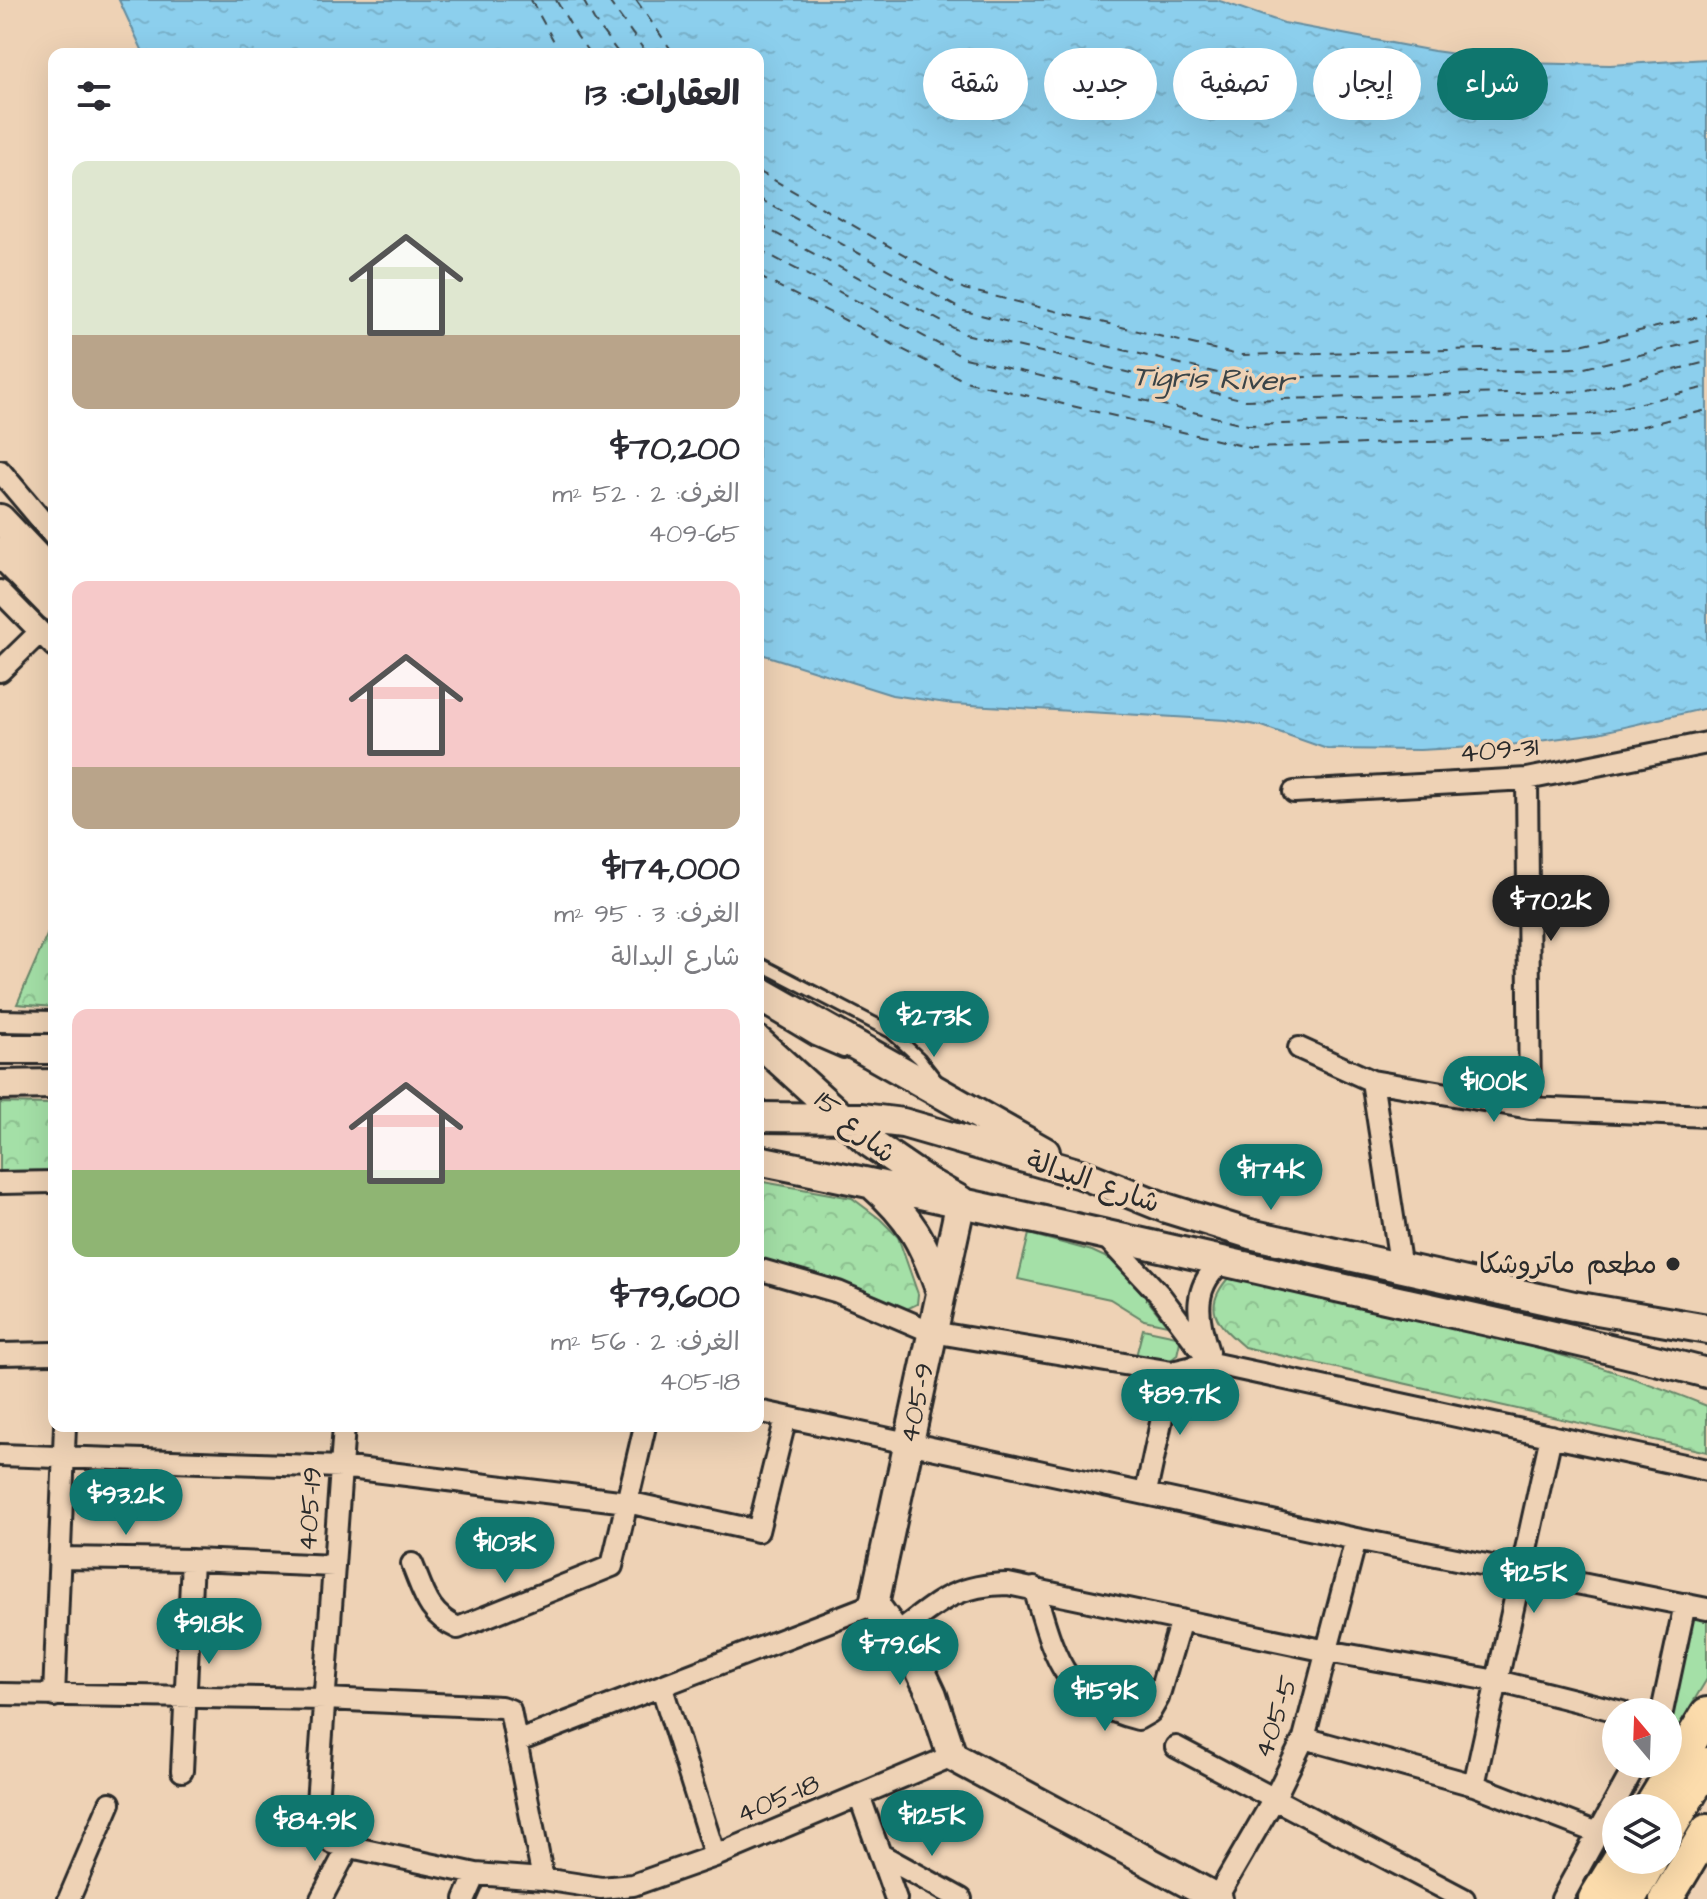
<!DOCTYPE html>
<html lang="ar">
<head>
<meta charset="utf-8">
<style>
	body { margin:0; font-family:"Architects Daughter","Playpen Sans Arabic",sans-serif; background:#f7f7f7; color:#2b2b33; direction:rtl; height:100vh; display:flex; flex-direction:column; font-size:30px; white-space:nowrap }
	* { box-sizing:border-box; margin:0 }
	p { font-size:26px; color:#7c7c81 }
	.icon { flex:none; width:44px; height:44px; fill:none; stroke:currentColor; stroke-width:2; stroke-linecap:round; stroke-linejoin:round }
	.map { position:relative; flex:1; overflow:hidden; direction:ltr }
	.panel { position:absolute; left:48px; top:48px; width:716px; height:1384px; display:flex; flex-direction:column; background:#fff; border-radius:16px; box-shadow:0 8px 32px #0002; direction:rtl }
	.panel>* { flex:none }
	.hud { position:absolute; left:788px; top:48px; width:760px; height:72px; direction:rtl; display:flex; gap:16px }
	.needle { width:52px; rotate:341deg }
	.tools { position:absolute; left:1602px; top:1698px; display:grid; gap:16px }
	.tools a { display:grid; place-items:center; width:80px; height:80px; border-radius:50%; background:#fff; box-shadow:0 8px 32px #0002; font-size:40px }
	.price { position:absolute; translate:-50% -68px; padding:0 18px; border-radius:28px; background:#0f766e; color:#fff; font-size:26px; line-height:52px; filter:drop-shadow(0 2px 4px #0008) }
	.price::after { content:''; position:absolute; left:50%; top:48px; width:24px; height:18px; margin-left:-12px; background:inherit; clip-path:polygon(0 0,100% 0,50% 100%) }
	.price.current { background:#222; color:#fff }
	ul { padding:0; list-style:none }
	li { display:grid; align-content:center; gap:16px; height:424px; padding:0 24px }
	li span { display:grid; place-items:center; height:248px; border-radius:16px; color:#555 }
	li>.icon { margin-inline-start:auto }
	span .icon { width:144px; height:144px; fill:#fffc; stroke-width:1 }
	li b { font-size:34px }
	h2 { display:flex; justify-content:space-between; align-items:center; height:96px; padding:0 24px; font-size:34px }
	.chip { padding:0 28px; border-radius:36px; background:#fff; box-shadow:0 8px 32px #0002; font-size:28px; line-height:72px }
	.chip.current { background:#0f766e; color:#fff }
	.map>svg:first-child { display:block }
	.grass { fill:#a4e0a7; stroke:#688669; stroke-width:2 }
	.park { fill:url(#park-crowns); stroke:#688669; stroke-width:2 }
	.water { fill:url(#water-ripples); stroke:#658d9f; stroke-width:2 }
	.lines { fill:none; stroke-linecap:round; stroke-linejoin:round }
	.ferry { stroke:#3a4448; stroke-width:2; stroke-dasharray:10 8; stroke-linecap:butt }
	.lane-casing { stroke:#2b2b2b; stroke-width:16 }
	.street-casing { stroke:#2b2b2b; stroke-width:26 }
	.secondary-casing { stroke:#2b2b2b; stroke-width:34 }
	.primary-casing { stroke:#2b2b2b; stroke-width:38 }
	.lane { stroke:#eed2b5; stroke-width:10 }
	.street { stroke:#eed2b5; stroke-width:20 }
	.secondary { stroke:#eed2b5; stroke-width:28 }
	.primary { stroke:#fcdcac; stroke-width:32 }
	.poi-dot { fill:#2b2b2b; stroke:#eed2b5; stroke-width:3 }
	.labels { text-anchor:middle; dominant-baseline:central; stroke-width:7; stroke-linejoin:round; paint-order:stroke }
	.street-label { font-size:28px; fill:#2b2b2b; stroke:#eed2b5 }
	.poi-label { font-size:28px; fill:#2b2b2b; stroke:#eed2b5; text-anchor:end }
	.water-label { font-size:30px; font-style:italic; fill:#3a4448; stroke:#eed2b5 }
</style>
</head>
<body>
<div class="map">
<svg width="1707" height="1899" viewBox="0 0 1707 1899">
	<defs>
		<pattern id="park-crowns" width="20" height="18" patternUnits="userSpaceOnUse" patternTransform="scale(2)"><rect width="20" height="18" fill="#a4e0a7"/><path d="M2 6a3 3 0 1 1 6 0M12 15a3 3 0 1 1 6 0" fill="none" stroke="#8dc090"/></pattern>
		<pattern id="water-ripples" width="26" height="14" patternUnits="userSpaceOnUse" patternTransform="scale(2)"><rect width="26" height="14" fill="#8ccfed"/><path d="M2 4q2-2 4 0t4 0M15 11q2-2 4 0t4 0" fill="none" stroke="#79b2cb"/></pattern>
	</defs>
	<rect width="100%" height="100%" fill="#eed2b5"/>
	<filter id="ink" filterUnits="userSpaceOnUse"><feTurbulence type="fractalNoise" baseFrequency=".0125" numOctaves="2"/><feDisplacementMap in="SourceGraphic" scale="16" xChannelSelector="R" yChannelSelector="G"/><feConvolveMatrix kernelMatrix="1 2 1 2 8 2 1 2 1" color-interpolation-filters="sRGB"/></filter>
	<g filter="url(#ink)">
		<path class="grass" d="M1029,1234L1092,1251L1118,1263L1167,1325L1144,1320L1110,1299L1018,1279Z
			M1143,1329L1181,1337L1177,1355L1165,1365L1135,1360Z
			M1690,1617L1707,1620V1679L1668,1743V1715Z"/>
		<path class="park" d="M54,919V1007L17,1004Z
			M0,1103L54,1104V1172H0Z
			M758,1181L852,1198L880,1219L898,1237L918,1294L917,1304L907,1309L758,1264Z
			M1230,1276C1391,1312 1554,1343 1707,1406V1452L1244,1347C1216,1323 1201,1308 1230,1276Z"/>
		<path class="water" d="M119,0H1217L1284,23L1434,51L1521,63L1610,65L1707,59V708L1598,733L1510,745L1420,750L1327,749L1262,726L1226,720L953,704L892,695L758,653V54H144Z"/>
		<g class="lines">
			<path class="ferry" d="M531,0L561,54
				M556,0L577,36L590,54
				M583,0L594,20L619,54
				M608,0L647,54
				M636,0L674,54
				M758,171L964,289L1238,355L1572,347L1707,315
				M758,198L964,311L1242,379L1580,369L1707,339
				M758,224L965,334L1245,400L1587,391L1707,362
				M758,249L965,358L1248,425L1595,414L1707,387
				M758,276L965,381L1251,448L1603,436L1707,410"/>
			<g class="lane-casing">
				<path id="lane" d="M758,963L891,1032L919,1058L937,1081
					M758,1006L815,1040L843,1052"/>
			</g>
			<g class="street-casing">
				<path id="street" d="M0,471L54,535
					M0,591L54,646
					M0,671L40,632
					M1527,779L1530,1108
					M1294,792L1527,779L1707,743
					M0,1021L54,1022
					M1299,1048L1372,1081L1530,1108L1707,1116
					M1372,1081L1401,1269
					M0,1183L54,1182
					M1104,1235L1160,1295L1211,1363
					M758,1269L838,1292L932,1332L1172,1372L1211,1363L1707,1470
					M1208,1352C1196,1316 1192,1284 1225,1260
					M0,1354L54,1353
					M758,1411L1356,1539L1707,1609
					M344,1426L316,1817L323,1834L332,1843L476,1874L543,1879L601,1888L633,1885L715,1856L952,1756
					M0,1455L341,1467L627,1502L758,1531L786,1417
					M1146,1492L1172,1372
					M60,1558L192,1560L334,1566
					M412,1564C424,1593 428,1615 458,1628L612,1566L645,1426
					M1034,1588C1054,1655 1062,1700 1138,1719L1150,1712L1158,1698L1181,1620
					M896,1634C937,1603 954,1585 1008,1584L1327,1651L1497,1681L1622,1712
					M662,1688L715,1856
					M0,1694L325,1699L501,1707L510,1710L543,1879
					M54,1696L65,1426
					M1662,1712L1685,1604
					M1304,1738L1474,1785L1598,1833
					M516,1742L874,1604
					M1176,1747L1464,1899
					M182,1771L192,1560
					M1474,1785L1551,1436
					M859,1795L896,1899
					M883,1856L961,1899
					M69,1899L110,1803
					M321,1899L348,1848
					M465,1899L476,1874
					M1216,1899L1274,1799L1304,1738L1356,1539
					M1562,1899L1636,1764"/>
			</g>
			<g class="secondary-casing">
				<path id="secondary" d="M0,519L54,576
					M0,552L54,607
					M758,990L1045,1152
					M758,1041L869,1142L929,1183L961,1201L874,1604L916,1661L932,1695L952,1756L1218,1899
					M0,1049H54
					M0,1085L54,1084
					M758,1117L862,1118L903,1123L1084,1175L1166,1208L1250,1234L1574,1306L1707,1329
					M758,1160C975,1204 1191,1254 1407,1303C1507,1325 1607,1347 1707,1373
					M872,1184C911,1218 924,1243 941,1292"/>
			</g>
			<g class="primary-casing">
				<path id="primary" d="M1650,1808L1707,1714
					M1668,1831L1707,1764
					M1595,1899L1619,1860
					M1629,1899L1651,1860
					M1666,1899L1707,1831"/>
			</g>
			<use href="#lane" class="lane"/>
			<use href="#street" class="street"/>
			<use href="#secondary" class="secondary"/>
			<use href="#primary" class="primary"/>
		</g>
	</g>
	<circle class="poi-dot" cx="1673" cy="1264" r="8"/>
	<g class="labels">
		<g class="street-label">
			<text transform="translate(1499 750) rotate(-5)">409-31</text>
			<text transform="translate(855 1127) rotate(40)">شارع 15</text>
			<text transform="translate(1093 1182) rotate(19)">شارع البدالة</text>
			<text transform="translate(917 1403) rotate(-78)">405-9</text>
			<text transform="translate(310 1509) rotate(-86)">405-19</text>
			<text transform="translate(1276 1717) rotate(-71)">405-5</text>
			<text transform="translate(778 1799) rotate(-23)">405-18</text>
		</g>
		<g class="poi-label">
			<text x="1657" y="1264">مطعم ماتروشكا</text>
		</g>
		<g class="water-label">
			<text transform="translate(1213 379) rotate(2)">Tigris River</text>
		</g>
	</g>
</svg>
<div class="tools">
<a><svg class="needle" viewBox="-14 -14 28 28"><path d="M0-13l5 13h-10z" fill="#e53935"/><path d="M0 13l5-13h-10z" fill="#7c7c81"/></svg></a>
<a><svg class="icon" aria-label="layers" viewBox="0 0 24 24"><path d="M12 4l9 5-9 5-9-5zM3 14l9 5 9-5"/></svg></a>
</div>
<b class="price current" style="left:1551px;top:943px">$70.2K</b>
<b class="price" style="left:934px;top:1059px">$273K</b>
<b class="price" style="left:1494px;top:1124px">$100K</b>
<b class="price" style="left:1271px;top:1212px">$174K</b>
<b class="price" style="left:1180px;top:1437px">$89.7K</b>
<b class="price" style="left:126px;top:1537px">$93.2K</b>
<b class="price" style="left:505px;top:1585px">$103K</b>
<b class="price" style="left:1534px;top:1615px">$125K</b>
<b class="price" style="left:209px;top:1666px">$91.8K</b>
<b class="price" style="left:900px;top:1687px">$79.6K</b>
<b class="price" style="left:1105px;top:1733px">$159K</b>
<b class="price" style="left:932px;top:1858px">$125K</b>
<b class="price" style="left:315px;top:1863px">$84.9K</b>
<div class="hud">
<a class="chip current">شراء</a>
<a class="chip">إيجار</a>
<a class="chip">تصفية</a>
<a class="chip">جديد</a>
<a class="chip">شقة</a>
</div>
<section class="panel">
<h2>العقارات: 13<svg class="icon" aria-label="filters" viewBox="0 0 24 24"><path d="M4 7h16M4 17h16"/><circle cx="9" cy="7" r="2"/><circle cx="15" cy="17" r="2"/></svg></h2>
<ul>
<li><span style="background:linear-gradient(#dfe7d0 70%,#b9a48a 0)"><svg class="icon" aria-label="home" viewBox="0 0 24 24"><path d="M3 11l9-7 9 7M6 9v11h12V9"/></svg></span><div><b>$70,200</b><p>الغرف: 2 · 52 m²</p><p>409-65</p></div></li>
<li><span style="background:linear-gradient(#f6c9c9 75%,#b9a48a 0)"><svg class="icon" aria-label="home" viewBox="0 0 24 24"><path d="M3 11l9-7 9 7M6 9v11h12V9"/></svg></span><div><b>$174,000</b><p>الغرف: 3 · 95 m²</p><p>شارع البدالة</p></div></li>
<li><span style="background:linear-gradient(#f6c9c9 65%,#8fb573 0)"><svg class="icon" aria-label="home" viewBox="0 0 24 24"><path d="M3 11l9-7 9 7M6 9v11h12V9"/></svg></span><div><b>$79,600</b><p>الغرف: 2 · 56 m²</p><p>405-18</p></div></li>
</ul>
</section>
</div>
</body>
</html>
